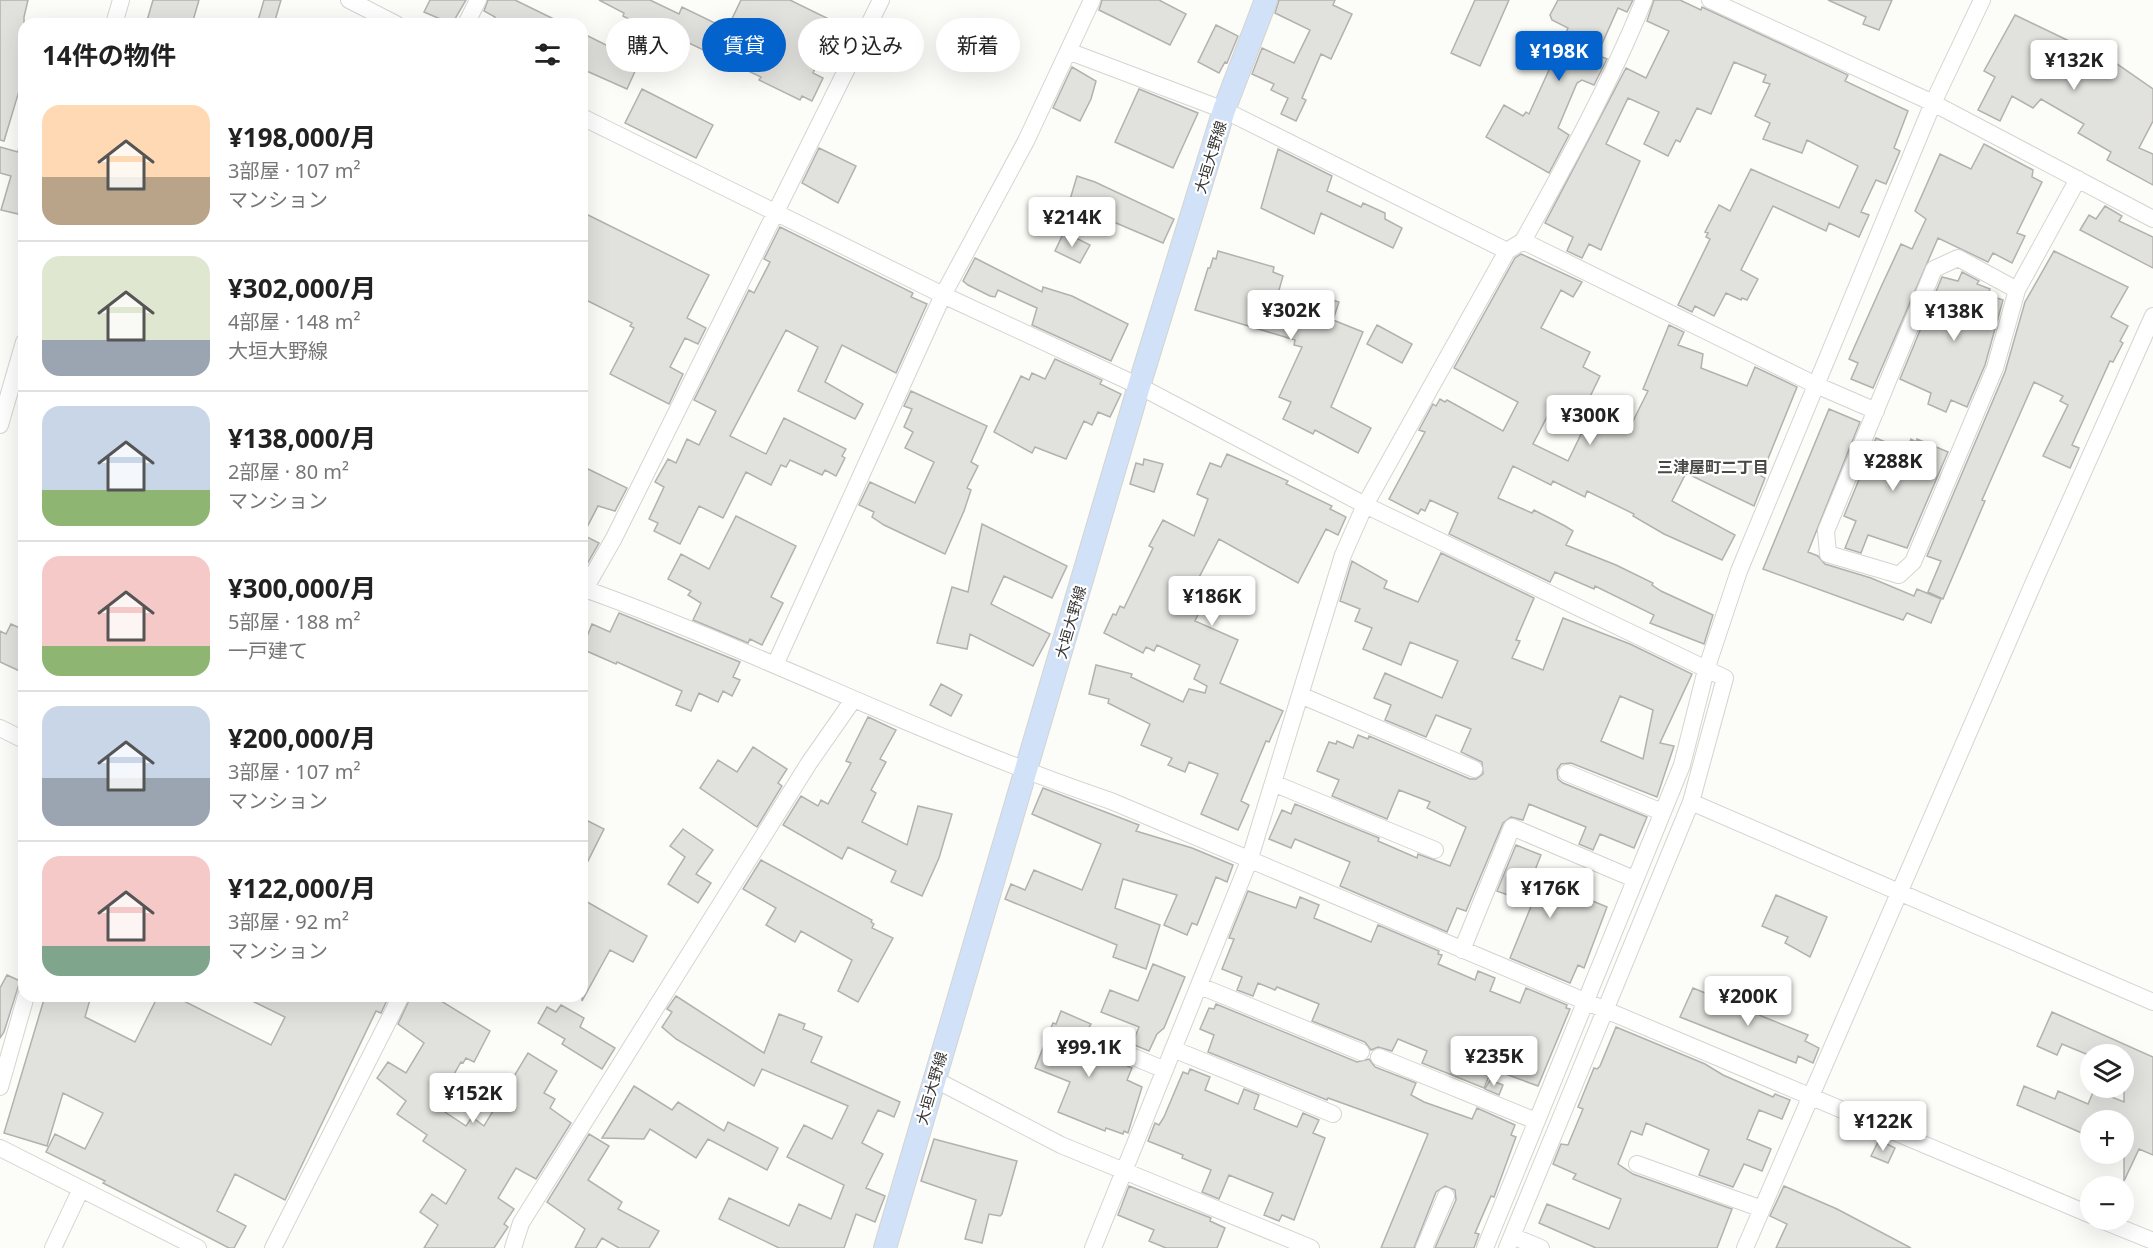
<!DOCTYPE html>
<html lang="ja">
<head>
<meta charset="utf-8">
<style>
	body { margin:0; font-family:"Noto Sans","Noto Sans JP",sans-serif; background:#f6f6f6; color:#222; height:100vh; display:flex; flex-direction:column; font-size:22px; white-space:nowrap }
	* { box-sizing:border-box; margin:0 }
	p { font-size:20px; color:#767676 }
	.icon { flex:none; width:33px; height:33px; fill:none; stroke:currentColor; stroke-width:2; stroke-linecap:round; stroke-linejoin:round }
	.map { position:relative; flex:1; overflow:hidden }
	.drawer { position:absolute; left:18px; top:18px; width:570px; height:984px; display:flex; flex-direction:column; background:#fff; border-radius:18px; box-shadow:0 6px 24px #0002 }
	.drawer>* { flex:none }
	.hud { position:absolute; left:606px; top:18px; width:570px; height:54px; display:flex; gap:12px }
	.buttons { position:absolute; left:2080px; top:1044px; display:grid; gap:12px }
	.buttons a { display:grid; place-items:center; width:54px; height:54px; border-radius:50%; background:#fff; box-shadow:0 6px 24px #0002; font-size:30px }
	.price { position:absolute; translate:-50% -51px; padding:0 14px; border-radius:6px; background:#fff; color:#222; font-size:20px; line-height:39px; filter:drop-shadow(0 2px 3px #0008) }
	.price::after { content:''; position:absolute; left:50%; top:36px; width:18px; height:14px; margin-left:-9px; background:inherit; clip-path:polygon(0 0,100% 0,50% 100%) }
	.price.current { background:#0362cb; color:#fff }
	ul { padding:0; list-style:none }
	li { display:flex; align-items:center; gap:18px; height:150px; padding:0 24px }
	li+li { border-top:2px solid #e0e0e0 }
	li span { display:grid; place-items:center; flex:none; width:168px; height:120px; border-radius:18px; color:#555 }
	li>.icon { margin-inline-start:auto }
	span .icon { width:72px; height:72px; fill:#fffc; stroke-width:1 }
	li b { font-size:26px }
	h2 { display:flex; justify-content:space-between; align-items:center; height:72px; padding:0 24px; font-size:26px }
	.tag { padding:0 21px; border-radius:27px; background:#fff; box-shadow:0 6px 24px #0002; font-size:21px; line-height:54px }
	.tag.current { background:#0362cb; color:#fff }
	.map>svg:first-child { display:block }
	.building { fill:#e1e1dd; stroke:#b2b1ae; stroke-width:1.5; fill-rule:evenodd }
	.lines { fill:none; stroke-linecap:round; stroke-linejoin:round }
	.minor-casing { stroke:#d4d4d0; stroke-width:18 }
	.secondary-casing { stroke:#d4d4d0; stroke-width:24 }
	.minor { stroke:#fff; stroke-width:16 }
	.secondary { stroke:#d1e1f8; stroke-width:22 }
	.labels { text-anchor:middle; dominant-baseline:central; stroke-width:4.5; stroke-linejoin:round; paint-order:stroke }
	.street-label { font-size:15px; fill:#373635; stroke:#fff }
	.neighbourhood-label { font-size:16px; font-weight:bold; fill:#494946; stroke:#fff }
</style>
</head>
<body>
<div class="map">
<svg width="2153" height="1248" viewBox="0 0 2153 1248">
	<rect width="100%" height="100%" fill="#fcfcf8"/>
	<path class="building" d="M0,0H28L24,17V63L21,70L24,71V92L19,91L4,141L0,140Z
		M153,0H199L192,24H146Z
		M264,0H281L274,24H257Z
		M430,0H466L452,24L424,12Z
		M488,0H515L564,24H491L495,17L484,11Z
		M599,0H650L679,14L682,7L727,29L741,0H790L837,23L813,73L823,78L812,101L802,96L800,100L759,80L761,77L655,27L627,89L582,69V33L614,49L629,19L623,16L624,13Z
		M1102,0H1159L1186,14L1170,45L1099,10Z
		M1279,0H1335L1333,5L1352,14L1331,59L1321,54L1302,98L1306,100L1296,121L1281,114L1288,98L1271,90L1274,84L1252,74L1262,48L1294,63L1310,30L1275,13Z
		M1475,0H1509L1480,66L1451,53Z
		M1558,0H1633L1627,12L1618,8L1597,55L1607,59L1594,85L1582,80L1577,83L1558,128L1569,135L1549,173L1486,137L1504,105L1523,116L1526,112L1529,114L1568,28L1552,20L1550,15Z
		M1654,0H1680L1701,10L1702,7L1848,75L1845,81L1908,111L1894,148L1900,151L1886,184L1876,180L1861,212L1869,215L1859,237L1829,223L1826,231L1773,206L1741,270L1758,279L1747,300L1742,298L1741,300L1726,293L1714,316L1695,306L1692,312L1678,305L1710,239L1706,237L1708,233L1705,232L1719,205L1730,211L1751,169L1839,208L1858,166L1807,140L1802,153L1763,139L1770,123L1755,116L1770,84L1763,82L1766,75L1734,62L1711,114L1697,108L1680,142L1676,140L1668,156L1644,144L1659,112L1628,98L1606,144L1640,161L1601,250L1589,244L1582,258L1567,251L1573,237L1545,223L1626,68L1646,78L1669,31L1647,21Z
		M1828,0H1892L1879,30L1863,24L1866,17Z
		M2015,15L2117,64L2153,89V121L2139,148L2153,154V185L2107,160L2111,152L2078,133L2084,124L2041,99L2033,108L2012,96L2000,121L1978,110L1995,77L1984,71Z
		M1216,25L1238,36L1227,63L1225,62L1219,73L1198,62Z
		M1072,67L1096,81L1091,99L1080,121L1053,108Z
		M642,89L713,125L696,158L625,123Z
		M1139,89L1198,113L1173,168L1115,142Z
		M1984,144L2033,170L2032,177L2042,182L2017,233L2025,236L2012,263L1993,253L1988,262L1938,238L1873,388L1851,379L1858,363L1849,359L1881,287L1901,244L1912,249L1926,219L1915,211L1940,154L1971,169Z
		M0,147L18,152L19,147H24V193L18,214L1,210L11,176L0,173Z
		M819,148L856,166L838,203L802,183Z
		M1278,149L1332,176L1327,191L1361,207L1363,203L1385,213V219L1402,228L1393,248L1321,213L1314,234L1261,208Z
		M1077,176L1095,182L1174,219L1163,243L1069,203Z
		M2105,206L2122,216L2119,221L2153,237V268L2080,230L2089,215L2096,219Z
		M582,212L709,275L687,318L706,328L698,344L685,338L670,367L683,374L669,404L610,374L634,328L630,326L632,323L582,298Z
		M780,227L913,293L911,297L927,304L896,373L842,345L825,382L863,404L855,419L798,391L818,347L786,330L730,436L766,454L784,418L846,449L842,456L845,458L836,476L825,470L822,475L790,460L786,467L781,465L771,485L746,472L723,518L699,506L680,544L654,531L658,523L649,519L664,487L655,482L668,459L676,463L687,439L699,445L716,411L694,400L749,290L754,293L770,262L764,259Z
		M1064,232L1090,245L1080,263L1055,251Z
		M1218,251L1274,267L1273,272L1283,276L1279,290L1283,292L1313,301L1315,295L1339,302L1333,320L1363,332L1331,407L1371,428L1358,453L1315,430L1313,434L1283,419L1291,402L1279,397L1302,347L1294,345L1295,340L1195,310L1208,268H1210L1213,258L1216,259Z
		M2054,251L2128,287L2111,317L2128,326L2120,341L2123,343L2113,362L2110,361L2072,445L2079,448L2070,468L2043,456L2068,405L2060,401L2063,396L2034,382L1982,500L1985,501L1943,599L1928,592L1941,561L1927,556L2005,372L2025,302Z
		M1521,254L1582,282L1573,297L1561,290L1541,328L1590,352L1583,367L1600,376L1587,403L1592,406L1591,408L1630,427L1648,391L1643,389L1669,325L1684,332L1678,345L1703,354L1701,368L1747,386L1755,367L1797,387L1761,476L1765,478L1754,506L1686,473L1672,501L1735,535L1722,560L1664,534L1633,516L1634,514L1587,491L1585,497L1553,481L1551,485L1513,466L1498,498L1532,513L1534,510L1565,526L1573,531L1566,545L1616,565L1653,583L1652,585L1661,591L1713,615L1704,644L1650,623L1654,615L1595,586L1594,589L1555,572L1550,582L1449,534L1458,513L1430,500L1425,511L1421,509L1418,514L1389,499L1425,432L1419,430L1433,404L1436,406L1440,399L1445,402L1447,400L1503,431L1518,402L1454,368L1515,258ZM1549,413L1583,430L1568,461L1533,444Z
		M975,258L1042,292L1043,287L1072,296L1128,324L1111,361L1032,325L1037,308L998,290L995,297L990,296L968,285L963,281Z
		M1962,272L1979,281L1977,284L1990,289L1988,295L2003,300L1985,365L1967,407L1951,400L1946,412L1928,404L1931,393L1900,379L1942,277L1958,281Z
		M1377,325L1412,344L1402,363L1367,344Z
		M1055,359L1102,380L1100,384L1121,394L1110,417L1098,412L1092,425L1084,421L1066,459L1035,447L1032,453L994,432L1021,376L1029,380L1032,373L1045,379Z
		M911,391L987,426L971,462L978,466L967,488L971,490L964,511L945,554L884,525L872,517L874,512L859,505L870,482L915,503L934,462L905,448L913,432L904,427L912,409L904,406Z
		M1829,409L1860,422L1808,552L1818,556L1825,564L1871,578L1914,596L1917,589L1941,599L1931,623L1907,613L1903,620L1763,569Z
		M1876,438L1906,451L1911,439L1916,442L1917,439L1948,452L1907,548L1868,535L1861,553L1845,548L1856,521L1844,516Z
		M1227,454L1288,481L1286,484L1332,506L1330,509L1346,517L1338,535L1326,529L1298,583L1219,539L1193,589L1207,596L1195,621L1238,640L1220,683L1283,711L1269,742L1266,741L1241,801L1249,805L1238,830L1201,814L1218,774L1189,762L1185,772L1168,765L1172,758L1141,745L1150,724L1108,703L1109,699L1089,694L1096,665L1132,674L1131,677L1183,702L1189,689L1205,693L1207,686L1194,679L1200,665L1157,645L1154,651L1146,647L1143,653L1104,633L1113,614L1116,615L1120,606L1124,608L1153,548L1149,546L1163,520L1194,536L1208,499L1197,494L1210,463L1221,467Z
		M1144,459L1163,464L1154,492L1130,484L1136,463L1143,465Z
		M582,466L627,488L615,511L598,506L583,535L599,543L582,573Z
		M736,516L796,546L771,597L783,603L762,645L750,639L748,643L693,620L701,603L688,595L691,591L668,579L681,554L709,569Z
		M982,524L1067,566L1052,598L1004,576L991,604L1050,634L1033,666L970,634L967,649L937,643L952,587L968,592Z
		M1441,553L1534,598L1516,640L1520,641L1512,658L1543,670L1563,618L1630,644L1692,674L1660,743L1674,746L1657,797L1571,763L1561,764L1557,770L1558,779L1563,783L1647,817L1634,848L1600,834L1593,850L1579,844L1586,827L1529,804L1523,820L1511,817L1503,823L1466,911L1457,908L1447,932L1340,886L1350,862L1295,839L1291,848L1269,839L1282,810L1291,814L1295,804L1379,838L1378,841L1417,858L1418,854L1450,866L1466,827L1427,808L1430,802L1399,790L1387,819L1332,796L1339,780L1317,771L1329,742L1336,744L1337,741L1353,748L1358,735L1368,739L1369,736L1470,779H1476L1483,774L1482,762L1461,752L1471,729L1436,715L1426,737L1385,720L1391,705L1374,698L1385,673L1442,698L1458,661L1410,642L1401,665L1363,649L1372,628L1355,621L1360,609L1340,601L1352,561L1387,581L1384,588L1418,602ZM1620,696L1653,710L1643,759L1601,741Z
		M619,613L740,662L733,677L740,680L732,696L723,691L718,702L699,693L691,711L676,705L682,691L617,662L616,664L582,649L592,624L610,632Z
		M11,624L24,630V673L0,662V631L6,634Z
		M941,684L962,695L951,716L930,705Z
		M868,717L896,730L880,759L886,762L871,790L876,793L862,822L907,845L918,806L952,814L939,858L922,896L891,882L896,871L848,847L842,859L783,825L801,796L818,806L821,800L828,804L851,763L846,761Z
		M753,747L787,769L778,783L782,786L757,827L700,788L718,760L737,772Z
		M1043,788L1139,825L1136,831L1192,848L1233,865L1227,882L1216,877L1197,925L1192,923L1187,935L1164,925L1177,895L1123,879L1115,908L1160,925L1146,969L1113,957L1117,945L1005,899L1011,884L1025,890L1034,870L1082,890L1101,844L1032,814Z
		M582,818L604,829L582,873Z
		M683,829L713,850L696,874L711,883L698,903L668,884L685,857L670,846Z
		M1516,845L1541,855L1535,870L1561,881L1559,887L1607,907L1584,968L1578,965L1570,983L1510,958L1532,904L1497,891Z
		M761,860L872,920L871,922L874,924L872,928L893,938L858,1002L838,991L852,960L801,931L795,942L766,925L776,908L743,889Z
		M1248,891L1296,908L1300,897L1319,905L1314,918L1371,942L1378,925L1439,951L1438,954L1442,955L1438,964L1475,980L1478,971L1495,978L1490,991L1520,1003L1526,988L1567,1005L1566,1008L1570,1009L1538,1086L1492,1069L1484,1088L1422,1063L1427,1051L1398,1039L1392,1051L1378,1047L1371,1050L1365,1042L1312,1021L1319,1004L1277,987L1275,990L1258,983L1253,996L1237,990L1242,977L1222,969L1234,939L1229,938Z
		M1776,895L1827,917L1810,957L1785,943L1788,937L1762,926Z
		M582,899L647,936L633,962L610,950L582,1001Z
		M1153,964L1185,977L1164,1028L1157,1034L1149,1051L1132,1044L1139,1027L1101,1012L1110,990L1138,1001Z
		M7,975L20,981L4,1032L0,1038V988Z
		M1693,988L1808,1035L1805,1041L1819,1048L1813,1063L1798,1056L1796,1063L1680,1017Z
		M45,996H91L85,1017L135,1042L158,996H174L271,1045L285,1017L242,996H389L381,1013L376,1011L285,1200L235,1174L217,1211L246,1226L234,1248H229L103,1183L105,1181L46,1152L55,1134L85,1149L103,1113L63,1093L47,1146L4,1133Z
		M411,996H433L490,1031L474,1062L466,1058L463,1063L461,1062L436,1106L466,1126L472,1117L484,1126L528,1053L557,1071L544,1093L555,1099L550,1108L571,1123L536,1179L516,1168L498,1198L514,1209L504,1224L508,1227L494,1248H424L438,1225L420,1212L432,1194L446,1204L466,1170L423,1141L427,1135L397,1114L406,1101L377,1078L388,1062L406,1073L424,1043L398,1024Z
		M676,996L764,1053L779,1014L805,1024L803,1029L822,1037L811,1062L900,1102L894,1117L878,1110L862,1143L883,1154L866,1188L885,1196L875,1222L856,1214L844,1248H779L719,1219L729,1198L789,1226L799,1204L831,1219L844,1185L787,1157L804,1125L832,1139L848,1106L762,1069L754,1086L676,1039L662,1027L672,1012L667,1009Z
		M1216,1004L1357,1062L1369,1059L1375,1067L1416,1083L1411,1095L1424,1102L1472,1119L1477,1108L1515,1125L1511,1135L1516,1137L1494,1197L1491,1196L1475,1233L1479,1234L1474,1248H1435L1456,1200L1455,1190L1445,1186L1436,1192L1414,1248H1381L1428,1134L1328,1098L1327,1100L1208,1052L1214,1035L1200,1029L1209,1008L1214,1009Z
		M561,1005L584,1018L580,1027L615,1048L602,1069L562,1044L565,1039L538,1023L547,1007L556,1012Z
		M1061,1011L1091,1024L1083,1037L1082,1046L1132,1068L1127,1080L1142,1087L1128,1133L1124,1131L1123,1134L1106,1128L1105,1131L1058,1112L1070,1082L1035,1068L1053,1023L1056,1024Z
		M2052,1012L2153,1057V1155L2139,1149L2124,1181V1120H2091V1137L2017,1105L2024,1086L2055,1099L2058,1091L2088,1104L2094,1090L2124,1102V1054H2086L2062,1044L2057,1055L2037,1046Z
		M1616,1027L1705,1064L1723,1075L1773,1097L1775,1094L1790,1100L1782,1119L1759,1110L1747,1139L1771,1149L1762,1171L1744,1164L1733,1187L1699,1175L1709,1150L1646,1123L1642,1135L1631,1131L1618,1164L1633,1174L1732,1209L1717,1248H1596L1539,1223L1547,1204L1609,1229L1621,1199L1573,1179L1576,1174L1553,1164L1561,1144L1568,1145L1583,1109L1578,1107L1594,1068L1597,1069L1600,1066Z
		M1190,1069L1210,1077L1205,1090L1238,1104L1244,1089L1259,1095L1254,1109L1297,1127L1303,1113L1319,1120L1313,1133L1325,1138L1294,1220L1282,1215L1279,1221L1264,1215L1273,1193L1229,1175L1219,1199L1202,1192L1211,1170L1182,1158L1183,1155L1148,1141L1155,1123L1159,1125L1164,1117L1183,1072L1188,1074Z
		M1490,1080L1503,1085L1499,1095L1485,1089Z
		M634,1086L672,1110L678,1102L724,1131L728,1122L778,1148L767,1170L708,1139L696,1158L650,1129L644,1139L602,1138Z
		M589,1134L609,1146L588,1180L622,1202L618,1209L659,1231L649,1248H619L602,1238L596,1248H575L585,1229L547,1202Z
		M934,1139L1017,1161L1002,1214L1000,1216L989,1214L982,1243L965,1239L976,1200L921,1181Z
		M1879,1140L1895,1148L1888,1163L1871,1156Z
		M1129,1186L1211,1218L1210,1221L1225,1228L1217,1248H1166L1149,1241L1154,1230L1118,1215Z
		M1784,1186L1837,1209L1911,1248H1776L1787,1224L1770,1216Z"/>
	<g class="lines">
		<g class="minor-casing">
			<path id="minor" d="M349,0L396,24
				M1710,0L1933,103L2153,219
				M114,24L121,0
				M466,24L478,0
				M1068,51L1224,110L1507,251
				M582,117L943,295L1139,386L1365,505L1725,678L1691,802L1507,1248
				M1523,241L1816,385L1876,411
				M2017,290L1995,368L1913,562L1899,575L1828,554L1826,531L1934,269L1958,258L2017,290L2078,179
				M0,425L24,342
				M582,588C761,652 930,740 1111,801L2091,1215
				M582,594L614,538L881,0
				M775,665L943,295L1026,141L1092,0
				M1300,695L1474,769
				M0,728L24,740
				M1567,773L1662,812
				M1273,783L1435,850
				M1691,802L2153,1002
				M1462,950L1512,827L1634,879
				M1200,986L1361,1052
				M1093,1040L1165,1070
				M1173,1049L1333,1114
				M1379,1057L1536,1121
				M934,1079L1061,1145L1311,1248
				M0,1087L26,996
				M0,1148L198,1248
				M1637,1164L1762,1209
				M2101,1220L2153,1241
				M1512,1236L1541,1248
				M53,1248L81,1189
				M273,1248L401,996
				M513,1248L521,1223L809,763L853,700
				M1093,1248L1249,861L1343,555L1365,505L1507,251L1523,241C1567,162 1610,84 1644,0
				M1424,1248L1446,1196
				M1485,1248L1682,765L1706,670L1739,571L1933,103L1982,0
				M1745,1248L2037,575L2153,316"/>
		</g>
		<g class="secondary-casing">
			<path id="secondary" d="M885,1248L1139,386L1224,110L1266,0"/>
		</g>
		<use href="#minor" class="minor"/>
		<use href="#secondary" class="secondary"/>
	</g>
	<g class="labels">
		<g class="street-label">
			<text transform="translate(1210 157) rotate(-73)">大垣大野線</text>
			<text transform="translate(1070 622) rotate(-74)">大垣大野線</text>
			<text transform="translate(931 1088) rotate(-74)">大垣大野線</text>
		</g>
		<g class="neighbourhood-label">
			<text x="1713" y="467">三津屋町二丁目</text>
		</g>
	</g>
</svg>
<div class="buttons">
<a><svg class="icon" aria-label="layers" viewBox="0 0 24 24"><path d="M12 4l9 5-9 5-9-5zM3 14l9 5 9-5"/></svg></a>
<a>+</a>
<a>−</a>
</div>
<b class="price current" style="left:1559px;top:82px">¥198K</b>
<b class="price" style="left:2074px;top:91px">¥132K</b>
<b class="price" style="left:1072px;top:248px">¥214K</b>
<b class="price" style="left:1291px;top:341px">¥302K</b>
<b class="price" style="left:1954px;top:342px">¥138K</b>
<b class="price" style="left:1590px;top:446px">¥300K</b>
<b class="price" style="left:1893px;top:492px">¥288K</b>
<b class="price" style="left:1212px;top:627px">¥186K</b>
<b class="price" style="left:1550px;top:919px">¥176K</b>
<b class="price" style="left:1748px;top:1027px">¥200K</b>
<b class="price" style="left:1089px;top:1078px">¥99.1K</b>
<b class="price" style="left:1494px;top:1087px">¥235K</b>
<b class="price" style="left:473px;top:1124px">¥152K</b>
<b class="price" style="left:1883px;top:1152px">¥122K</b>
<div class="hud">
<a class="tag">購入</a>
<a class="tag current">賃貸</a>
<a class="tag">絞り込み</a>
<a class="tag">新着</a>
</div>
<section class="drawer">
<h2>14件の物件<svg class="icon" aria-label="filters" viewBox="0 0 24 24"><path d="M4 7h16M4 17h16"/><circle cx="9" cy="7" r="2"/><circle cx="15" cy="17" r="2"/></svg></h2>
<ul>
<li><span style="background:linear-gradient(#ffd9b3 60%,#b9a48a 0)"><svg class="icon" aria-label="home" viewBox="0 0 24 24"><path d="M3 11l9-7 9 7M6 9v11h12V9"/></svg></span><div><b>¥198,000/月</b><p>3部屋 · 107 m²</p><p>マンション</p></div></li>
<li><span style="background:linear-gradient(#dfe7d0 70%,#9aa5b1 0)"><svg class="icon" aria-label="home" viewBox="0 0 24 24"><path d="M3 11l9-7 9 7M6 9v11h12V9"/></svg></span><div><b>¥302,000/月</b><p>4部屋 · 148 m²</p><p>大垣大野線</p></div></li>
<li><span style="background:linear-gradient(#c9d6e8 70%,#8fb573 0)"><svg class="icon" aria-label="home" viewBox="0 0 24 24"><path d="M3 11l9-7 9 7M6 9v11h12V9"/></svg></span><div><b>¥138,000/月</b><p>2部屋 · 80 m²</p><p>マンション</p></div></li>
<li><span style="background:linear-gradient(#f6c9c9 75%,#8fb573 0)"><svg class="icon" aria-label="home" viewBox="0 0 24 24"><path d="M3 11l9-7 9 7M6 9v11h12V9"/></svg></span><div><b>¥300,000/月</b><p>5部屋 · 188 m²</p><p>一戸建て</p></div></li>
<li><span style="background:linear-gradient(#c9d6e8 60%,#9aa5b1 0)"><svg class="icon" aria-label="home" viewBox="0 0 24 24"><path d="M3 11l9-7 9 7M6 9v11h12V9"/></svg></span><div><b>¥200,000/月</b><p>3部屋 · 107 m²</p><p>マンション</p></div></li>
<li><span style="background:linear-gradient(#f6c9c9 75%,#7fa58c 0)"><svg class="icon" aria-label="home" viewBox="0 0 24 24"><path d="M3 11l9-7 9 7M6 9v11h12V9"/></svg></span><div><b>¥122,000/月</b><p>3部屋 · 92 m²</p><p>マンション</p></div></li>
</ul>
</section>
</div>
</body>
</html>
